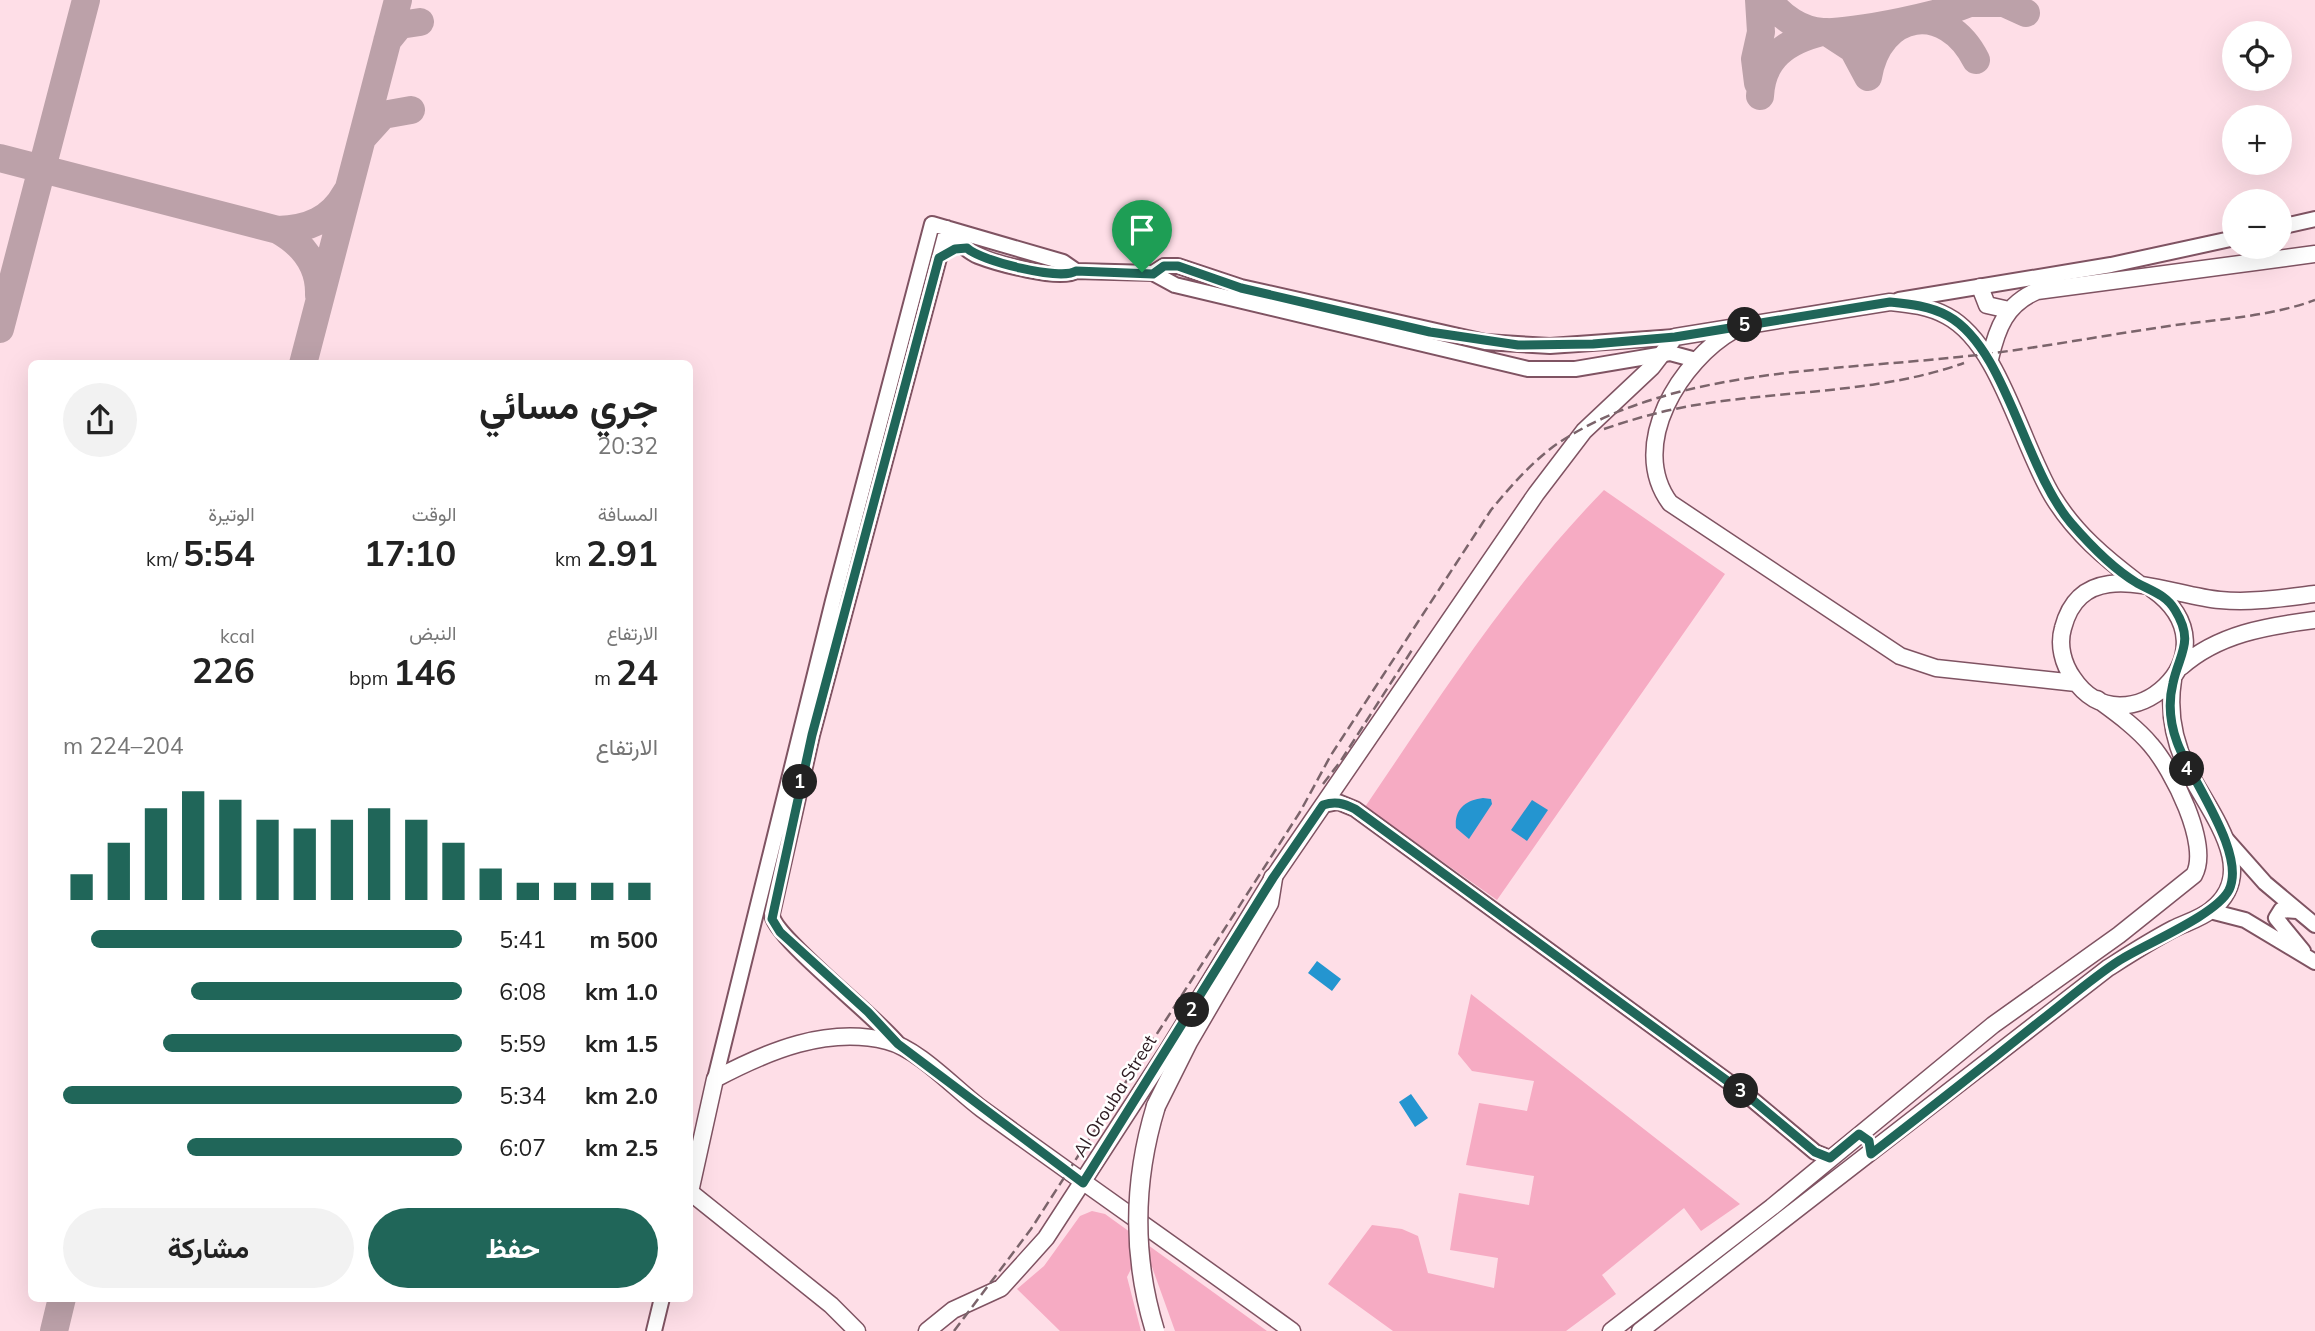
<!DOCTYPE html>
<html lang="ar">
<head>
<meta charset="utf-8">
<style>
  body { margin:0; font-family:Mulish,Vazirmatn,sans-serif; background:#f2f2f2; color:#222; direction:rtl; height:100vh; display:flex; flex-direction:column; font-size:26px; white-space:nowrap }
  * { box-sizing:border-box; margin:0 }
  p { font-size:23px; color:#767676 }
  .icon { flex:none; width:38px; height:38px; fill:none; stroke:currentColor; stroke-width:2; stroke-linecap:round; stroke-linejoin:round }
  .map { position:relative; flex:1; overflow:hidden; direction:ltr }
  .sheet { position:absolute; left:28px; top:360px; width:665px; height:942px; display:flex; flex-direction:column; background:#fff; border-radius:10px; box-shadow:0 7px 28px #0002; direction:rtl }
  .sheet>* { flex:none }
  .buttons { position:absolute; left:2222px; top:21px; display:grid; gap:14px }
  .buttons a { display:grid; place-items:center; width:70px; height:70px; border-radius:50%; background:#fff; box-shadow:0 7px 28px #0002; font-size:35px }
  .pin { position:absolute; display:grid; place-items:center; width:60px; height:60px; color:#fff; margin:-72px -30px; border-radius:50% 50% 50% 0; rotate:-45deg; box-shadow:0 0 7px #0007 }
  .pin .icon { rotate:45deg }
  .km { position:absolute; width:35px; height:35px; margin:-18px; border-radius:50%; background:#222; color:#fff; font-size:19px; line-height:35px; text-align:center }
  .round { display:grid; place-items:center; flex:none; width:74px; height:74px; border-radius:37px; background:#f2f2f2 }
  .summary { display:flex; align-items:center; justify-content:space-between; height:119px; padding:0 35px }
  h1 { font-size:38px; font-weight:700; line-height:52px }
  .metrics { display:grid; grid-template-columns:repeat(3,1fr); gap:10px; height:119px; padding:7px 35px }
  .metrics div { display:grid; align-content:center }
  .metrics b { font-size:35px; font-weight:700 }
  .metrics small { font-size:19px; font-weight:400 }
  .metrics p { font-size:19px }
  .chart { height:196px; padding:14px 35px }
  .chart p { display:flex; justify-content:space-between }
  .chart svg { width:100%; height:126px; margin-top:7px; stroke:#206659; stroke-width:6 }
  .cta { display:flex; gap:14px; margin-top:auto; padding:14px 35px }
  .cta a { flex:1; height:80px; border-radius:42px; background:#206659; color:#fff; font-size:28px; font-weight:700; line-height:80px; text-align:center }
  .cta a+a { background:#f2f2f2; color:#222 }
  ul { padding:0 35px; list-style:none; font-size:23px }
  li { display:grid; grid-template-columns:112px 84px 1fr; align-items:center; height:52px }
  li i { height:18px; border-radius:9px; background:#206659 }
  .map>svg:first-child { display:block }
  .green { fill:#f6abc3 }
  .water { fill:#2495d0 }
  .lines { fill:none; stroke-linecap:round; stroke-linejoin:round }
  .taxiway { stroke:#bca1a9; stroke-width:28 }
  .tertiary-casing { stroke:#7f5362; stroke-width:18 }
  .secondary-casing { stroke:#7f5362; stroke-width:19 }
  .primary-casing { stroke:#7f5362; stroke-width:21 }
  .tertiary { stroke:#fff; stroke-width:14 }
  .secondary { stroke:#fff; stroke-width:16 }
  .primary { stroke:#fff; stroke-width:18 }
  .rail { stroke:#7b646b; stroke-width:2.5; stroke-dasharray:10 5; stroke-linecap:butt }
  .primary-bridge-casing { stroke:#7f5362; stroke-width:21; stroke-linecap:butt }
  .primary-bridge { stroke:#fff; stroke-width:18 }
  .route-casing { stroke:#fff; stroke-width:14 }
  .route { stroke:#206659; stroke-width:9 }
  .labels { text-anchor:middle; stroke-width:5; stroke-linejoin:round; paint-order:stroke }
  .street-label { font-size:18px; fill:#2d1b21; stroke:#fff }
</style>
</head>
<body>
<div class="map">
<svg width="2315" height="1331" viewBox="0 0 2315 1331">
  <rect width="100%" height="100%" fill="#fedee7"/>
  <path class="green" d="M1604 490 1725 574 1497 900 1365 807C1439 698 1511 585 1604 490Z
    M1471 994 1740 1204 1701 1231 1684 1208 1602 1275 1616 1294 1566 1331H1393L1328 1284 1372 1225 1402 1229 1418 1236 1428 1273 1494 1288 1498 1258 1450 1250 1459 1193 1529 1205 1534 1176 1466 1165 1479 1103 1527 1111 1534 1081 1472 1071 1458 1054Z
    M1092 1211 1105 1214 1267 1331H1175L1152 1267 1134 1263 1127 1277 1141 1331H1060L1017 1289 1044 1266 1080 1216Z"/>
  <path class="water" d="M1483 798 1491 799 1492 804 1469 839 1456 828C1454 809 1466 800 1483 798Z
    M1532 800 1548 810 1527 841 1511 830Z
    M1317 961 1341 979 1332 991 1308 973Z
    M1411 1094 1428 1118 1415 1127 1399 1102Z"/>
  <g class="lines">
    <path class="taxiway" d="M1769 0C1781 17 1801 31 1823 32 1848 34 1955 13 1975 0
      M1970 3H2004L2026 13
      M1827 32 1853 49 1868 77C1879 10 1946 0 1976 60
      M387 41 400 25 420 22
      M1758 83 1755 59 1761 32 1759 0
      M1760 96C1762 58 1786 41 1822 32
      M364 136 383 115 411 110
      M0 158 278 230C308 229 331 220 346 193
      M278 230C303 244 320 265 319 295
      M0 329 86 0
      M303 364 398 0
      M54 1331 62 1298"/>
    <g class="tertiary-casing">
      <path id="tertiary" d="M2280 227 2315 219
        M945 236C959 239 965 251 978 256 996 263 1060 281 1076 271L1153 273 1175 285 1528 369H1575L1670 353 1696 360
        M1153 273 1164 266H1178L1241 287 1485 342 1550 346 1675 337
        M1899 300 2111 265 2235 238
        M1323 805 1338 802 1355 809 1748 1096 1815 1152 1830 1158
        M2226 839 2265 883 2315 925
        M2210 911 2245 920 2315 962
        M2297 911 2281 910 2276 918 2303 951
        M898 1044C878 1018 772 936 772 914L812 735 947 228
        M715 1079 833 601 932 224 1063 262 1076 271
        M654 1331 662 1298"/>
    </g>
    <g class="secondary-casing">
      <path id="secondary" d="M1980 287 1987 305 2009 310
        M1734 330C1681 360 1627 445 1670 503L1900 656 1936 668 2076 683
        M1990 359C1997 328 2006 304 2037 291L2315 254
        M2152 589C2242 652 2124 755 2073 678 2063 664 2058 645 2063 628 2083 551 2168 596 2220 600 2252 603 2283 598 2315 594
        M2181 667C2218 634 2267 626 2315 620
        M857 1331 831 1305 690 1192 715 1079C768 1051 827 1026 887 1041 919 1049 955 1089 982 1109 1085 1184 1189 1256 1292 1331
        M927 1331 953 1310 1001 1288 1046 1238 1168 1050 1273 878 1536 494 1584 431 1652 367 1675 337 1890 302C1910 304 1929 306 1947 316 2000 344 2021 445 2053 497 2075 533 2105 558 2138 583
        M1611 1331 1772 1207 1993 1025 2119 935 2194 875C2211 845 2172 769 2151 745 2136 727 2116 713 2097 699
        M1640 1331 2108 968C2130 954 2150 941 2173 929 2185 923 2200 919 2211 910 2262 871 2207 810 2187 768 2173 739 2168 711 2173 680"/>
    </g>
    <g class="primary-casing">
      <path id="primary" d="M1156 1106 1188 1042 1269 903 1273 878"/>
    </g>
    <use href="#tertiary" class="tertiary"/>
    <use href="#secondary" class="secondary"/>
    <use href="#primary" class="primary"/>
    <path class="rail" d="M1604 429C1636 418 1669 409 1702 404 1790 390 1879 393 1964 363
      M1323 784 1340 762 1412 650
      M954 1331 1031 1229 1300 812 1331 755 1491 510C1510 487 1530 464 1554 446 1665 369 1829 371 1959 357 2029 350 2099 336 2169 326 2217 319 2269 317 2315 300"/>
    <g class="primary-bridge-casing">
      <path id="primary-bridge" d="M1155 1331C1132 1256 1133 1181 1156 1106"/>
    </g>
    <use href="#primary-bridge" class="primary-bridge"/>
  </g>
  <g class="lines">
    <g class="route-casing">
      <path id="route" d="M967 248C980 261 1061 281 1076 271L1153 274 1164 266H1178L1241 288 1430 332 1518 345 1593 344 1675 337 1890 302C1910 304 1930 306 1948 316 2006 348 2024 468 2071 523 2090 545 2112 568 2137 583 2152 591 2166 595 2175 610 2195 642 2179 654 2173 683 2168 703 2170 723 2177 742 2190 779 2247 853 2229 890 2216 915 2147 943 2120 960 2092 978 2066 1001 2040 1021 1984 1066 1928 1110 1871 1154L1869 1141 1859 1134 1830 1158 1815 1152 1748 1096 1355 809C1343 803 1335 801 1323 805L1273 878 1083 1183 898 1044 868 1012 780 932 772 919 812 735 939 258 955 249Z"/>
    </g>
    <use href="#route" class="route"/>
  </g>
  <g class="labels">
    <g class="street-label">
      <text transform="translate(1115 1096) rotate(-58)" y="6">Al Orouba Street</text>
    </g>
  </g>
</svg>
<div class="buttons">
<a><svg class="icon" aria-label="locate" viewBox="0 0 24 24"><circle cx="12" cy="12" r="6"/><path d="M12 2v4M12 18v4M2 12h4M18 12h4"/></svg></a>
<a>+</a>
<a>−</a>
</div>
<div class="pin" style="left:1142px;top:272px;background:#1e9e55"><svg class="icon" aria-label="arrive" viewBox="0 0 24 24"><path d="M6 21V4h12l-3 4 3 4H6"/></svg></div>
<b class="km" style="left:800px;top:782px">1</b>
<b class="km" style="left:1192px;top:1010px">2</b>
<b class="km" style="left:1741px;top:1091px">3</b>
<b class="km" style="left:2187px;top:769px">4</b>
<b class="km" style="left:1745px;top:325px">5</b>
<section class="sheet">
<div class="summary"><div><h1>جري مسائي</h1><p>20:32</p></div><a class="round"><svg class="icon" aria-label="share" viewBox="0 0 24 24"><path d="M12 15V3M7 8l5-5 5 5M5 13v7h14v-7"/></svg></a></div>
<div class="metrics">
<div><p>المسافة</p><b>2.91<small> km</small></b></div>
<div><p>الوقت</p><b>17:10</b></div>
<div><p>الوتيرة</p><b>5:54<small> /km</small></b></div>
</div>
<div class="metrics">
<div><p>الارتفاع</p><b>24<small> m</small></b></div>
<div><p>النبض</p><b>146<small> bpm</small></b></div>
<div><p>kcal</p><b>226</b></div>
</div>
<div class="chart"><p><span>الارتفاع</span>204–224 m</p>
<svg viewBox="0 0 160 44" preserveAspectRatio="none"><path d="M5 44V35M15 44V24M25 44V12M35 44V6M45 44V9M55 44V16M65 44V19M75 44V16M85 44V12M95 44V16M105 44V24M115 44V33M125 44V38M135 44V38M145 44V38M155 44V38"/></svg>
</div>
<ul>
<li><b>500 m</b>5:41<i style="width:93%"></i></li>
<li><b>1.0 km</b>6:08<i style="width:68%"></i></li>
<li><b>1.5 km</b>5:59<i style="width:75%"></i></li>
<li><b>2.0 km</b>5:34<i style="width:100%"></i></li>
<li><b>2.5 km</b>6:07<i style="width:69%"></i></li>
</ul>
<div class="cta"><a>حفظ</a><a>مشاركة</a></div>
</section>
</div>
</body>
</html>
